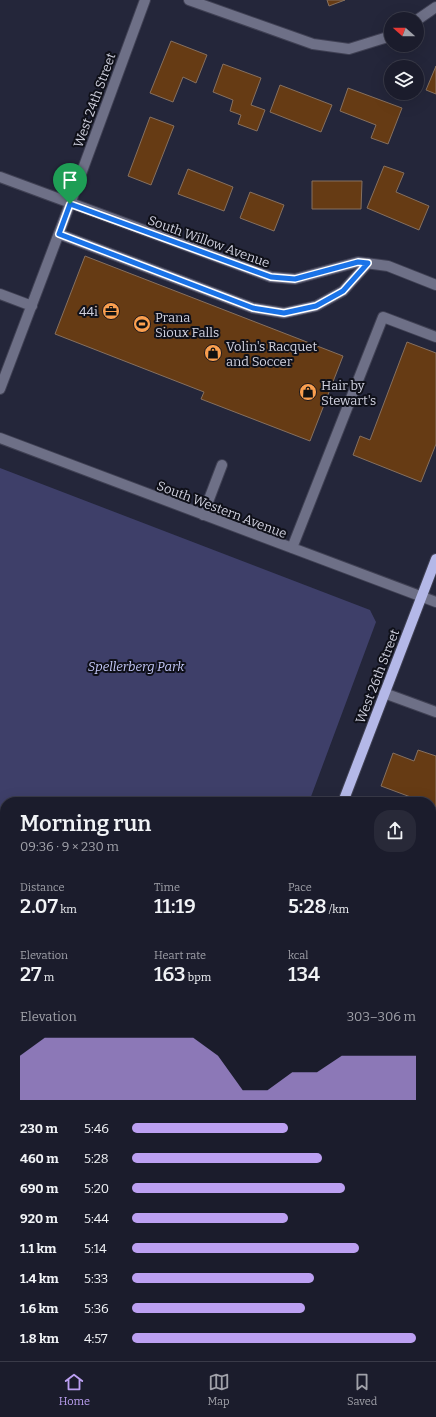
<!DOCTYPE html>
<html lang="en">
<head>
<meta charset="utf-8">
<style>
  body { margin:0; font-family:Bitter,serif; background:#282938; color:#f1f3f6; height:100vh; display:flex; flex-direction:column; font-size:15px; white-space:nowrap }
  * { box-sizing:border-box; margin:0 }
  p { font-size:13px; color:#a0a1a9 }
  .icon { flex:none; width:22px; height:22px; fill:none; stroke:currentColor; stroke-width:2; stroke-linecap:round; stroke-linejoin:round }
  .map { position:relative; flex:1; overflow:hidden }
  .drawer { position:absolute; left:0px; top:797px; width:436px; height:564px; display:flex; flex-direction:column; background:#1b1c2c; border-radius:16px 16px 0 0; box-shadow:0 4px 16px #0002,0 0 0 1px #393a48 }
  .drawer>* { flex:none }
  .needle { width:26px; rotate:291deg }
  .controls { position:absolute; left:384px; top:12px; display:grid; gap:8px }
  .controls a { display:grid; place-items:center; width:40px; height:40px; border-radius:50%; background:#1b1c2c; box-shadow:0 4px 16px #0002,0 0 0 1px #393a48; font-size:20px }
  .pin { position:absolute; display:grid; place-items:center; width:34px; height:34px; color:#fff; margin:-41px -17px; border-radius:50% 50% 50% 0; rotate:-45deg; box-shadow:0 0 4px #0007 }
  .pin .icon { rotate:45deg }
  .round { display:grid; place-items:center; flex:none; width:42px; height:42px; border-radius:16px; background:#282938 }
  .headline { display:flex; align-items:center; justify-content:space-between; height:68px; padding:0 20px }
  h1 { font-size:22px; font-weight:600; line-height:30px }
  .metrics { display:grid; grid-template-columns:repeat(3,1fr); gap:6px; height:68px; padding:4px 20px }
  .metrics div { display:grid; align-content:center }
  .metrics b { font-size:20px; font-weight:600 }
  .metrics small { font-size:11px; font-weight:400 }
  .metrics p { font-size:11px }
  .chart { height:112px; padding:8px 20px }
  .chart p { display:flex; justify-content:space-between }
  .chart svg { width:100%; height:72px; margin-top:4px; fill:#bca0f2; opacity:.7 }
  ul { padding:0 20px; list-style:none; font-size:13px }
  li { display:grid; grid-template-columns:64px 48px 1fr; align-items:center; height:30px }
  li i { height:10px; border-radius:5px; background:#bca0f2 }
  .tabs { display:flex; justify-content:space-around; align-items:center; height:56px; border-top:1px solid #393a48; background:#1b1c2c; font-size:11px; color:#a0a1a9 }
  .tabs a { display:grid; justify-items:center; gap:2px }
  .tabs .selected { color:#bca0f2 }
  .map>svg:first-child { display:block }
  .green { fill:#3e3f69 }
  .building { fill:#663b14; stroke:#86705f }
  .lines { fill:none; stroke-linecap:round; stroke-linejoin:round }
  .minor-casing { stroke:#404154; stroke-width:12 }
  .major-casing { stroke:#404154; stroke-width:12 }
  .minor { stroke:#6e7087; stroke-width:10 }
  .major { stroke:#b4b8e8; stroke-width:10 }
  .route-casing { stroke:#fff; stroke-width:8 }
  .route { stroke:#1a73e8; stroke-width:5 }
  .labels { text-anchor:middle; stroke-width:4; stroke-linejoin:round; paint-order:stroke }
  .street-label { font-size:13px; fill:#d0d1df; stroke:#0f1019 }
  .poi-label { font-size:13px; fill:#d0d1df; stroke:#0f1019; text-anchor:start }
  .park-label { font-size:13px; font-style:italic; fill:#c4c8f8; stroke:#0f1019 }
</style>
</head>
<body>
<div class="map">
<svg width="436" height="1361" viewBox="0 0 436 1361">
  <rect width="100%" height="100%" fill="#24263a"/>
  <path class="green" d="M0 468 370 610 376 622 309 802H5V1080L0 1079Z"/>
  <path class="building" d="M327 0H345L329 6Z
    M171 41 207 55 196 83 183 77 173 102 150 93Z
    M223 64 261 78 251 105 265 110 257 131 238 124 241 115 230 111 233 100 213 92Z
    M436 66V94L426 90Z
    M280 85 332 105 321 132 270 112Z
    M348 88 402 108 388 144 371 138 376 125 340 111Z
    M150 117 174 126 151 185 128 176Z
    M384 166 404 173 396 192 429 206 419 230 367 208Z
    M188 169 233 187 224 211 178 194Z
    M312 181H362L361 209H312Z
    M250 192 284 205 274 231 240 218Z
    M85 256 343 356 310 441 201 399 204 392 55 334Z
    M407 342 436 353V444L421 482 353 455 360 436 370 440Z
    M418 750 436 756V807L431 805V802H424L381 786 393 753 414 761Z
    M436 935V957L431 955V948Z
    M431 1029 436 1031V1062L431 1060Z
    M431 1168 436 1170V1203L431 1201Z
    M431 1275 435 1277 432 1285 436 1287V1315L431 1313Z"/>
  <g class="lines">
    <g class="minor-casing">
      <path id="minor" d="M189 0 313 44 349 49 391 36
        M417 20 436 7
        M0 177 271 277 295 279 358 262 388 266 436 285
        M59 234 253 308 284 313 316 306 343 291 368 263
        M0 294 32 306
        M0 389 70 204 145 0
        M0 438 436 602
        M203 515 222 465
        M292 548 383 317 436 337
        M384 693 436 712
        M431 863 436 865
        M431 1113 436 1115
        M0 1129 5 1130
        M0 1257 5 1259
        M0 1327 5 1329
        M75 1356 88 1361
        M323 1356 324 1361
        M393 1356 407 1361
        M17 1361 19 1356
        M216 1361 218 1356"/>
    </g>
    <g class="major-casing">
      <path id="major" d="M343 802 436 559
        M132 1361 134 1356"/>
    </g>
    <use href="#minor" class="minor"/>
    <use href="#major" class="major"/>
  </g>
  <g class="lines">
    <g class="route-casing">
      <path id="route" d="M70 204 271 277 295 279 358 262 368 263 343 291 316 306 284 313 253 308 59 234Z"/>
    </g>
    <use href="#route" class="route"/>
  </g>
  <defs>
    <g id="office-disc" transform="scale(0.9)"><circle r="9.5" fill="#fa9f4f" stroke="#0f1019"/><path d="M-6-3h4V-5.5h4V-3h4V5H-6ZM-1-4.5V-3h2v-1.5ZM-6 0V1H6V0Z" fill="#111"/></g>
    <g id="stadium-disc" transform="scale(0.9)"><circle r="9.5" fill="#fa9f4f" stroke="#0f1019"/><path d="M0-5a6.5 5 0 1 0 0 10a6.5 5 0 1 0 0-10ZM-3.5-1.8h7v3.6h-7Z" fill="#111"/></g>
    <g id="shop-disc" transform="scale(0.9)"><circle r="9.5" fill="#fa9f4f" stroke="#0f1019"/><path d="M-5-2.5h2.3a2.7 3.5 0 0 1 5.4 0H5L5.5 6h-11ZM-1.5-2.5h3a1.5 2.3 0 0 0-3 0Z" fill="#111"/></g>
  </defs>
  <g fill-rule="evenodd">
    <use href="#office-disc" x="111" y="311"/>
    <use href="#stadium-disc" x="142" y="324"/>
    <use href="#shop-disc" x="213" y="353"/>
    <use href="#shop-disc" x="308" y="392"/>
  </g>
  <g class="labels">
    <g class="street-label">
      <text transform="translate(94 100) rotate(-70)" y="5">West 24th Street</text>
      <text transform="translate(209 241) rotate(20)" y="5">South Willow Avenue</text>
      <text transform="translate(222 509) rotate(21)" y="5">South Western Avenue</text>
      <text transform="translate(377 676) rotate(-69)" y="5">West 26th Street</text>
    </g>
    <g class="poi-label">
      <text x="98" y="316" text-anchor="end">44i</text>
      <text x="155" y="322">Prana<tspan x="155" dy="15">Sioux Falls</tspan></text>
      <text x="226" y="351">Volin's Racquet<tspan x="226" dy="15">and Soccer</tspan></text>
      <text x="321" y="390">Hair by<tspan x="321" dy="15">Stewart's</tspan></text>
    </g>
    <g class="park-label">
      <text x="136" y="671">Spellerberg Park</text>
    </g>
  </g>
</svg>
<div class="controls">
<a><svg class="needle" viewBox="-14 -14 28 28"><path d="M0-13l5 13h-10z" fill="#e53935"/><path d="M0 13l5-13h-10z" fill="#a0a1a9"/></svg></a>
<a><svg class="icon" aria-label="layers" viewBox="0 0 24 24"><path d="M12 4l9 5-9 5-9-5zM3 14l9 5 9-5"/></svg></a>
</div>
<div class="pin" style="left:70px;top:204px;background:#1e9e55"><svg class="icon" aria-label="arrive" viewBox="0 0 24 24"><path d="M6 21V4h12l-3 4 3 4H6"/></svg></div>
<section class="drawer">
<div class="headline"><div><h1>Morning run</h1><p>09:36 · 9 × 230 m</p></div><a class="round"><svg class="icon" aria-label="share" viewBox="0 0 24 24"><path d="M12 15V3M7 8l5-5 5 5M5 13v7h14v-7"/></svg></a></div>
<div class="metrics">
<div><p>Distance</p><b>2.07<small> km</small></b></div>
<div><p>Time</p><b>11:19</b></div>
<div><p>Pace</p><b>5:28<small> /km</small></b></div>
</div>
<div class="metrics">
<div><p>Elevation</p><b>27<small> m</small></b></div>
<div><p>Heart rate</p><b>163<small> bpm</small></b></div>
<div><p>kcal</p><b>134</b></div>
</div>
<div class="chart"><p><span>Elevation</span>303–306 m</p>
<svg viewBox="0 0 160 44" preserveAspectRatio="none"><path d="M0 44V17L10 6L20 6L30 6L40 6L50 6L60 6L70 6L80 17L90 38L100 38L110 27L120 27L130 17L140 17L150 17L160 17V44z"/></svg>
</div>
<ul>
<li><b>230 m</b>5:46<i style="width:55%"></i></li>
<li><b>460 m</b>5:28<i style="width:67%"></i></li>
<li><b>690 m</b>5:20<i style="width:75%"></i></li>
<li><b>920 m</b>5:44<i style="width:55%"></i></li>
<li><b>1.1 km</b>5:14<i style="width:80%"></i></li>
<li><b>1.4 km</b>5:33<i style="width:64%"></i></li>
<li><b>1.6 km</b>5:36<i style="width:61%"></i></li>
<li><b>1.8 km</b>4:57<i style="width:100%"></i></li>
</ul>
</section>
</div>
<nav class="tabs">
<a class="selected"><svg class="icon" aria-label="home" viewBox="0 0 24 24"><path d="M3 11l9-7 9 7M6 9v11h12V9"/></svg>Home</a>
<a><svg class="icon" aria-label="map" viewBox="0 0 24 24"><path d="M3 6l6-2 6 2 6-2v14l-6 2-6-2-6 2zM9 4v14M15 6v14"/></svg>Map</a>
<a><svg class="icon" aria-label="saved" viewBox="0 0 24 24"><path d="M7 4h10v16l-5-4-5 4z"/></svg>Saved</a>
</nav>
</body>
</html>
